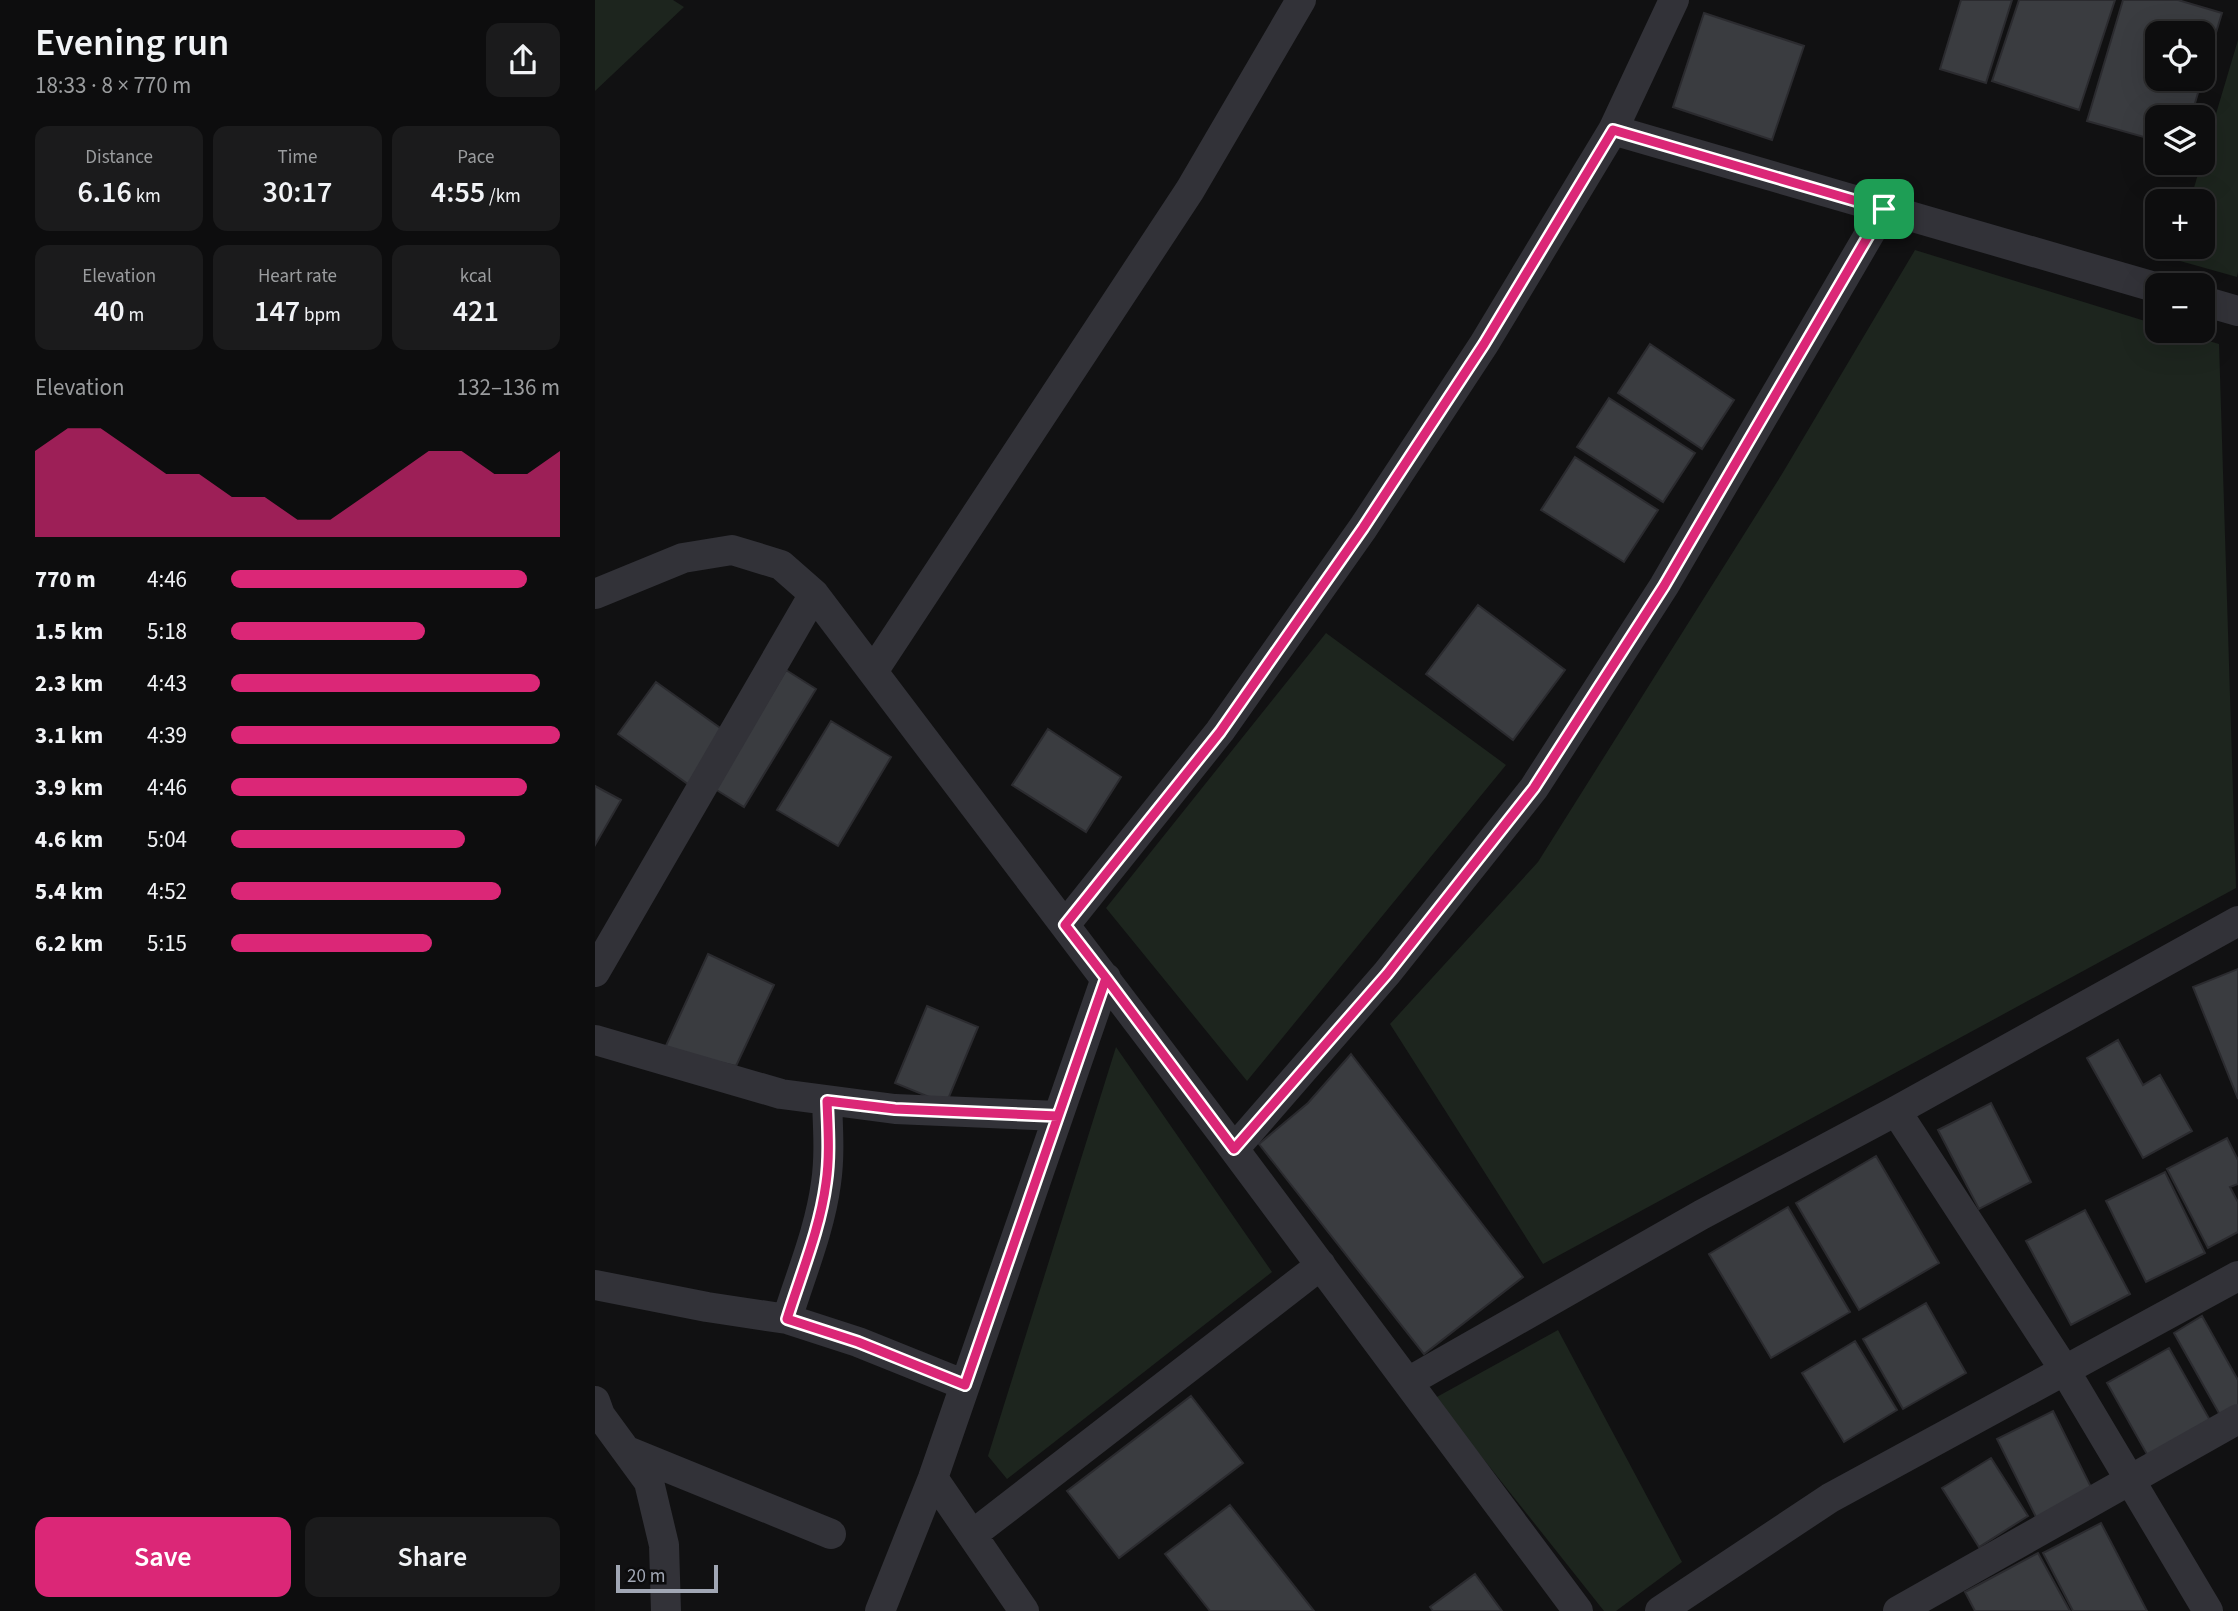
<!DOCTYPE html>
<html lang="en">
<head>
<meta charset="utf-8">
<style>
  body { margin:0; font-family:"Source Sans 3",sans-serif; background:#1b1b1c; color:#f1f3f6; height:100vh; display:flex; flex-direction:column; font-size:26px; white-space:nowrap }
  * { box-sizing:border-box; margin:0 }
  p { font-size:23px; color:#9a9c9e }
  .icon { flex:none; width:38px; height:38px; fill:none; stroke:currentColor; stroke-width:2; stroke-linecap:round; stroke-linejoin:round }
  .map { position:relative; flex:1; overflow:hidden }
  .drawer { display:flex; flex-direction:column; background:#0d0d0e; width:595px }
  .drawer>* { flex:none }
  .fabs { position:absolute; left:1550px; top:21px; display:grid; gap:14px }
  .fabs a { display:grid; place-items:center; width:70px; height:70px; border-radius:14px; background:#0d0d0e; box-shadow:0 7px 28px #0002,0 0 0 2px #2d2d2e; font-size:35px }
  .scale { position:absolute; left:21px; bottom:18px; width:102px; box-sizing:border-box; padding-left:7px; border:4px solid #a1a7b4; border-top:0; font-size:19px; line-height:24px; white-space:nowrap; color:#a1a7b4; -webkit-text-stroke:5px #0c0c0d; paint-order:stroke }
  .pin { position:absolute; display:grid; place-items:center; width:60px; height:60px; color:#fff; margin:-30px; border-radius:14px; box-shadow:0 4px 10px #0006 }
  .round { display:grid; place-items:center; flex:none; width:74px; height:74px; border-radius:14px; background:#1b1b1c }
  .overview { display:flex; align-items:center; justify-content:space-between; height:119px; padding:0 35px }
  h1 { font-size:38px; font-weight:600; line-height:52px }
  .figures { display:grid; grid-template-columns:repeat(3,1fr); gap:10px; height:119px; padding:7px 35px }
  .figures div { display:grid; align-content:center; border-radius:14px; background:#1b1b1c; text-align:center }
  .figures b { font-size:30px; font-weight:600 }
  .figures small { font-size:19px; font-weight:400 }
  .figures p { font-size:19px }
  .chart { height:196px; padding:14px 35px }
  .chart p { display:flex; justify-content:space-between }
  .chart svg { width:100%; height:126px; margin-top:7px; fill:#db2777; opacity:.7 }
  .button { display:flex; gap:14px; margin-top:auto; padding:14px 35px }
  .button a { flex:1; height:80px; border-radius:14px; background:#db2777; color:#fff; font-size:28px; font-weight:600; line-height:80px; text-align:center }
  .button a+a { background:#1b1b1c; color:#f1f3f6 }
  ul { padding:0 35px; list-style:none; font-size:23px }
  li { display:grid; grid-template-columns:112px 84px 1fr; align-items:center; height:52px }
  li i { height:18px; border-radius:9px; background:#db2777 }
  main { display:flex; flex:1; min-height:0 }
  .map>svg:first-child { display:block }
  .green { fill:#1d251e }
  .building { fill:#3a3c40; stroke:#2b2b2f; stroke-width:2 }
  .lines { fill:none; stroke-linecap:round; stroke-linejoin:round }
  .street { stroke:#323238; stroke-width:30 }
  .route-casing { stroke:#fff; stroke-width:14 }
  .route { stroke:#db2777; stroke-width:9 }
</style>
</head>
<body>
<main>
<section class="drawer">
<div class="overview"><div><h1>Evening run</h1><p>18:33 · 8 × 770 m</p></div><a class="round"><svg class="icon" aria-label="share" viewBox="0 0 24 24"><path d="M12 15V3M7 8l5-5 5 5M5 13v7h14v-7"/></svg></a></div>
<div class="figures">
<div><p>Distance</p><b>6.16<small> km</small></b></div>
<div><p>Time</p><b>30:17</b></div>
<div><p>Pace</p><b>4:55<small> /km</small></b></div>
</div>
<div class="figures">
<div><p>Elevation</p><b>40<small> m</small></b></div>
<div><p>Heart rate</p><b>147<small> bpm</small></b></div>
<div><p>kcal</p><b>421</b></div>
</div>
<div class="chart"><p><span>Elevation</span>132–136 m</p>
<svg viewBox="0 0 160 44" preserveAspectRatio="none"><path d="M0 44V14L10 6L20 6L30 14L40 22L50 22L60 30L70 30L80 38L90 38L100 30L110 22L120 14L130 14L140 22L150 22L160 14V44z"/></svg>
</div>
<ul>
<li><b>770 m</b>4:46<i style="width:90%"></i></li>
<li><b>1.5 km</b>5:18<i style="width:59%"></i></li>
<li><b>2.3 km</b>4:43<i style="width:94%"></i></li>
<li><b>3.1 km</b>4:39<i style="width:100%"></i></li>
<li><b>3.9 km</b>4:46<i style="width:90%"></i></li>
<li><b>4.6 km</b>5:04<i style="width:71%"></i></li>
<li><b>5.4 km</b>4:52<i style="width:82%"></i></li>
<li><b>6.2 km</b>5:15<i style="width:61%"></i></li>
</ul>
<div class="button"><a>Save</a><a>Share</a></div>
</section>
<div class="map">
<svg width="1643" height="1611" viewBox="0 0 1643 1611">
  <rect width="100%" height="100%" fill="#111112"/>
  <path class="green" d="M0 0H78L89 7 0 91Z
    M1643 40V272L1642 277 1578 259 1582 247H1608V201H1595Z
    M1320 250 1563 325V331H1580L1624 344 1641 888 948 1264 795 1024 943 862 1187 474Z
    M731 633 911 765 652 1081 511 908Z
    M521 1047 677 1272 412 1479 393 1456Z
    M963 1330 1087 1562 1021 1611H1009L840 1398Z"/>
  <path class="building" d="M1366 0H1417L1391 83 1345 69Z
    M1424 0H1520L1484 110 1397 81Z
    M1528 0H1583L1627 13 1608 75V33H1563V79H1607L1596 117H1563V141L1492 121Z
    M1109 13 1209 46 1177 140 1078 107Z
    M1055 344 1139 400 1107 449 1023 393Z
    M1014 398 1100 453 1068 502 982 447Z
    M980 457 1063 510 1029 562 946 510Z
    M883 605 970 670 918 740 831 674Z
    M191 670 221 689 149 807 120 789Z
    M61 682 135 735 97 787 23 734Z
    M236 721 296 757 243 846 182 810Z
    M453 729 526 777 491 832 417 785Z
    M0 786 26 800 0 845Z
    M113 954 179 985 141 1066 69 1050Z
    M1643 969V1099L1598 987Z
    M332 1006 383 1027 351 1104 300 1083Z
    M1523 1040 1548 1085 1565 1075 1597 1131 1548 1158 1492 1058Z
    M756 1054 928 1277 829 1354 664 1144 713 1103Z
    M1396 1103 1436 1182 1384 1209 1343 1130Z
    M1632 1138 1643 1160V1184L1635 1187 1643 1202V1232L1613 1248 1572 1169Z
    M1281 1156 1344 1263 1264 1310 1201 1203Z
    M1570 1172 1610 1253 1551 1282 1511 1201Z
    M1193 1207 1255 1312 1176 1358 1114 1254Z
    M1490 1210 1535 1294 1476 1325 1431 1241Z
    M1331 1303 1371 1373 1308 1409 1268 1339Z
    M1607 1316 1643 1380V1406L1625 1415 1579 1333Z
    M1260 1341 1302 1410 1249 1442 1207 1373Z
    M1574 1348 1616 1422 1553 1456 1512 1383Z
    M596 1396 648 1463 524 1558 472 1491Z
    M1458 1411 1499 1493 1443 1521 1402 1439Z
    M1396 1458 1433 1516 1384 1547 1347 1488Z
    M635 1505 719 1611H615L570 1554Z
    M1506 1523 1552 1611H1478L1448 1553Z
    M1443 1553 1475 1611H1380L1370 1592Z
    M880 1574 907 1611H838L835 1607Z"/>
  <g class="lines">
    <path class="street" d="M1018 130 1563 288
      M1608 301 1643 311
      M0 594 88 558 137 550 186 565 219 594 627 1133 983 1611
      M279 670 595 190 706 0
      M470 925 625 731 768 528 889 344 1018 130 1079 0
      M0 972 219 594
      M0 1040 186 1094 300 1109 463 1116
      M1301 1111 1469 1369 1613 1611
      M639 1149 792 973 939 788 1069 586 1289 209
      M0 1285 112 1307 192 1319 263 1342 370 1385
      M192 1319C206 1274 225 1229 231 1183 235 1156 233 1128 232 1101
      M813 1382 1106 1215 1301 1111 1643 921
      M0 1401 5 1415 54 1482 69 1545 71 1611
      M32 1451 236 1534
      M338 1478 429 1611
      M377 1535 726 1265
      M285 1611 338 1478 511 978
      M1065 1611 1235 1498 1643 1276
      M1303 1611 1643 1419"/>
  </g>
  <g class="lines">
    <g class="route-casing">
      <path id="route" d="M1289 209 1018 130 889 344 768 528 625 732 470 925 511 978 463 1116 300 1109 232 1101C233 1128 235 1156 231 1183 225 1229 206 1274 192 1319L263 1342 370 1385C417 1249 464 1114 511 978L639 1149 792 974 939 788 1069 586 1289 209"/>
    </g>
    <use href="#route" class="route"/>
  </g>
</svg>
<div class="fabs">
<a><svg class="icon" aria-label="locate" viewBox="0 0 24 24"><circle cx="12" cy="12" r="6"/><path d="M12 2v4M12 18v4M2 12h4M18 12h4"/></svg></a>
<a><svg class="icon" aria-label="layers" viewBox="0 0 24 24"><path d="M12 4l9 5-9 5-9-5zM3 14l9 5 9-5"/></svg></a>
<a>+</a>
<a>−</a>
</div>
<div class="scale">20 m</div>
<div class="pin" style="left:1289px;top:209px;background:#1e9e55"><svg class="icon" aria-label="arrive" viewBox="0 0 24 24"><path d="M6 21V4h12l-3 4 3 4H6"/></svg></div>
</div>
</main>
</body>
</html>
